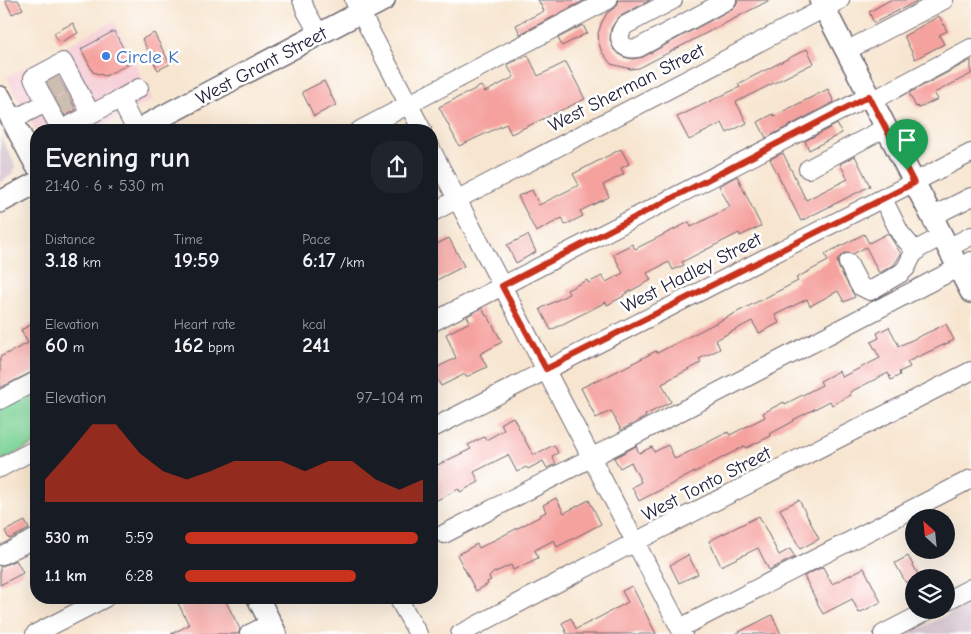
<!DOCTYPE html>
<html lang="en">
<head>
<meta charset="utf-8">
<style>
  body { margin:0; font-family:"Comic Neue",sans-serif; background:#20242c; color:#f1f3f6; height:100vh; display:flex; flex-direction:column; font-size:19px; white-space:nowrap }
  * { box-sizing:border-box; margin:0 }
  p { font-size:16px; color:#9ea1a6 }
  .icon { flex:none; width:28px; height:28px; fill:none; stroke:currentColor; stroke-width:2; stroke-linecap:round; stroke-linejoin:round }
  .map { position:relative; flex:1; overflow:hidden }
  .sheet { position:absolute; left:30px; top:124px; width:408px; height:480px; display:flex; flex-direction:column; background:#171b24; border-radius:20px; box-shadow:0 5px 20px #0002 }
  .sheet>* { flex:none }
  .needle { width:32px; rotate:333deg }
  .fabs { position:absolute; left:905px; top:509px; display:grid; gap:10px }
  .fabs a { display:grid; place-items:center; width:50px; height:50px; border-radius:50%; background:#171b24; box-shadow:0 5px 20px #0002; font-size:25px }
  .pin { position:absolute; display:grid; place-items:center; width:42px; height:42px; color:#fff; margin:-51px -21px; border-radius:50% 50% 50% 0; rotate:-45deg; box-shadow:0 0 5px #0007 }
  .pin .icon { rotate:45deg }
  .round { display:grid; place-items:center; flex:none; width:52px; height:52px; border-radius:20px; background:#20242c }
  .summary { display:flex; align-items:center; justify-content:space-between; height:85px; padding:0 15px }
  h1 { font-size:28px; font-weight:700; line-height:38px }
  .figures { display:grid; grid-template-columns:repeat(3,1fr); gap:8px; height:85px; padding:5px 15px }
  .figures div { display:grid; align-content:center }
  .figures b { font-size:21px; font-weight:700 }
  .figures small { font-size:14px; font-weight:400 }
  .figures p { font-size:14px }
  .chart { height:140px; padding:10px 15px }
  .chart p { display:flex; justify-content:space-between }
  .chart svg { width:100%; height:90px; margin-top:5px; fill:#c8321e; opacity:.7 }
  ul { padding:0 15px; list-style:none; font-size:16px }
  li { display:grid; grid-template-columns:80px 60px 1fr; align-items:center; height:38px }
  li i { height:12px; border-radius:6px; background:#c8321e }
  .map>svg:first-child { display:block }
  .built { fill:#f6cfd7 }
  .industrial { fill:#d1bdc9 }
  .green { fill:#7fd599; stroke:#507c6a }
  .building { fill:#f5a29f }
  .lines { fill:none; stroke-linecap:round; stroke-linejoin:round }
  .minor-tunnel { stroke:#ccbeb1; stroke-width:18; stroke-dasharray:18 9; stroke-linecap:butt }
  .minor-casing { stroke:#6d666f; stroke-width:20 }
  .major-casing { stroke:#6d666f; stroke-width:24 }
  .minor { stroke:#fff; stroke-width:18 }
  .major { stroke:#fff; stroke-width:21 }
  .route-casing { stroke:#fff; stroke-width:10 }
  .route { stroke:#c8321e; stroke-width:6 }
  .shop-dot { fill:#3f7fe0; stroke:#fff; stroke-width:2 }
  .labels { text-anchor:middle; stroke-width:5; stroke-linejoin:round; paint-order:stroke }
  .shop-label { font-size:19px; fill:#366cbe; stroke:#fff; text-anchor:start }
  .street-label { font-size:19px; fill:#22223b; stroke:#fff }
</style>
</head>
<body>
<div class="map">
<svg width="971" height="634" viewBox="0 0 971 634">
  <rect width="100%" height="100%" fill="#fff"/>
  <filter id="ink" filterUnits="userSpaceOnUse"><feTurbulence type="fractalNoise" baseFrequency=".02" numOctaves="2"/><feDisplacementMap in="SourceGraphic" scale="10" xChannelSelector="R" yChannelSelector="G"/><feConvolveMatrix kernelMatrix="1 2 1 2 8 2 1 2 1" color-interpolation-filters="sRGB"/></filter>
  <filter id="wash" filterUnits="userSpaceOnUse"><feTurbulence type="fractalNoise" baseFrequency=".0096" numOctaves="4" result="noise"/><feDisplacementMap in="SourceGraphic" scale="20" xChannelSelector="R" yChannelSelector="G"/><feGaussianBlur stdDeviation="1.12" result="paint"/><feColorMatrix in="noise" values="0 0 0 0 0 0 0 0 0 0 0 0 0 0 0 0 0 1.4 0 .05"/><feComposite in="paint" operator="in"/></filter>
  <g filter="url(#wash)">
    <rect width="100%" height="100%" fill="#f7e5cf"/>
    <path class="built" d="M114 21 153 100 95 130H36V132L7 77Z"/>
    <path class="industrial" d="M0 136 14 162 15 168 13 174 0 183Z
      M971 603V634H909Z"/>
    <path class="green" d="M36 386V443L0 461V405Z"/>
    <g id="blocks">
      <path class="building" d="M5 0H18L23 9 12 14Z
        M538 0H585L520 34 516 25 544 11Z
        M619 0H650L619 17 611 28 610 40 614 50 623 57 633 59 643 57 732 9 736 5 738 0H770L639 68 631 69 611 64 602 52 599 44 598 33 602 22 607 13 617 6Z
        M890 0H919L874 23 869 12Z
        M939 16 947 31 939 35 944 44 915 59 904 36Z
        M73 23 78 33 59 43 54 33Z
        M583 25 587 33 562 46 558 38Z
        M114 31 131 63 105 76 93 72 81 49Z
        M154 33 170 64 158 70 142 39Z
        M807 49 814 63 736 102 747 123 727 133 722 123 689 140 677 117 740 87 738 84Z
        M528 55 538 76 566 62 585 99 511 134 506 124 459 146 439 107 481 86 485 92 514 77 507 65Z
        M971 60V74L934 93 938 99 919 108 917 106 916 107 909 93Z
        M58 77 76 110 65 116 47 82Z
        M324 81 336 105 314 116 302 92Z
        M828 89 834 102 766 138 758 122 773 114 774 116Z
        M837 124 842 133 809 150 805 141Z
        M621 149 629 164 621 168 624 174 603 185 609 197 580 211 583 216 565 225 562 218 536 232 518 196 532 190 539 205 579 185 573 174Z
        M783 153 806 200 848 179 840 164 855 156 870 186 801 221 770 159Z
        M737 176 761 226 740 236 739 233 682 262 684 265 673 270 669 262 647 273 651 280 623 295 624 296 607 305 606 302 551 330 540 309 569 294 567 290 587 280 588 283 602 276 606 282 623 273 613 254 632 244 635 249 689 222 691 227 730 207 719 186Z
        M888 233 901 254 894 265 879 273 866 247 853 254 844 253 839 258 837 262 839 268 855 297 844 302 838 291 810 306 807 299 775 315 779 323 759 333 752 321 716 340 720 349 699 359 701 363 668 380V381L662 384 671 402 645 415 646 417 621 430 611 411 596 418 581 388 599 379 600 380 656 351 657 353 798 281 796 278 828 261 825 254 864 234 869 243Z
        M528 235 536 252 516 263 507 245Z
        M449 238 464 266 431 283V247Z
        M482 308 486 316H488L502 342 480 354 487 367 466 377 465 374 441 386 432 370 456 358 446 334 470 322 467 316Z
        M36 322V370L0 388V357L28 343 21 330Z
        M946 324 954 340 907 362 910 367 899 372 900 375 891 380 888 373 850 392 851 395 832 405 830 401 793 420 794 421 770 434 771 436 746 448 745 446 639 501 632 487 641 482 631 462 620 468 614 458 636 446 639 453 652 447 654 452 668 445 675 459 728 432 730 435 765 417 763 413 784 402 785 404 822 385 820 381 839 371 842 377 880 358 871 342 879 338 877 333 889 327 899 346Z
        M513 417 533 455 554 445 558 453 552 456 556 464 547 468 543 461 528 469 526 467 517 472 508 455 474 472 479 482 460 492 459 489 435 501 431 494V468L471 449 468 445 484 437 486 440 504 430 501 423Z
        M556 498 564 513 589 500 601 524 557 547 554 540 535 550 538 558 513 570 511 565 493 573 489 577 491 580 487 582 488 584 476 591 457 555 477 544 479 548 541 516 540 515 546 512 543 505Z
        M799 500 819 539 800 549 780 509Z
        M759 516 779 555 790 549 795 557 769 570 758 548 721 566 709 541Z
        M25 521 29 529 9 539 5 531Z
        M688 555 698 574 679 583 670 565Z
        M908 556 919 576 914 578V579L906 583 895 563Z
        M16 560 23 573 0 585V567Z
        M823 567 832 584 864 568 881 602 859 613 852 599 823 614 804 576Z
        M632 586 656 634H567L562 623 571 618 576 629 600 617 628 602 622 591Z
        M184 598H224L240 629 238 634H171L189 625 177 601Z
        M772 615 781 634H735Z"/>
    </g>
  </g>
  <g filter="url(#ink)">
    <use href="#blocks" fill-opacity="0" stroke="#6d666f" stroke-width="1"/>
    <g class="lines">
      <path class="minor-tunnel" d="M50 90 62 84
        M58 107 71 101"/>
      <g class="minor-casing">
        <path id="minor" d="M302 0 306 11 319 34
          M354 0 422 130
          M673 0 624 26C615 39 622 51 638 48L727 0
          M846 51 944 0
          M120 99 139 88
          M872 101 971 48
          M46 103 33 78 63 62 91 114
          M12 120 46 103 61 130
          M61 130 120 99 136 130
          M360 130 608 0
          M431 149 683 634
          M808 169 885 128
          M883 199 900 233 916 252
          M431 213 840 0
          M931 217 971 197
          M948 248 971 236
          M848 263 860 286 870 291 901 273 906 268 913 254 918 249 942 236
          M431 323 869 96
          M0 400 36 381
          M431 429 971 153
          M0 468 36 449
          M444 534 971 261
          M0 556 36 538
          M398 598 418 634
          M946 601 971 588
          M680 628 971 479
          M35 634 105 598
          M249 634 271 623
          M460 634 635 542 971 371
          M883 634 929 610"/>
      </g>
      <g class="major-casing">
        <path id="major" d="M820 0 971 292
          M0 97 36 165
          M137 130 384 0
          M0 202 36 183
          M258 598 276 634"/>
      </g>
      <use href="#minor" class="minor"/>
      <use href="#major" class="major"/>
    </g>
  </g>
  <g class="lines" filter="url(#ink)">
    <g class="route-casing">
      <path id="route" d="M869 96 914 183 546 369 502 286Z"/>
    </g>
    <use href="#route" class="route"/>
  </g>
  <circle class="shop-dot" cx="106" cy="56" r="5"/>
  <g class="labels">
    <g class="shop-label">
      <text x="116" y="63">Circle K</text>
    </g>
    <g class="street-label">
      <text transform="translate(261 65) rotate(-28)" y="7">West Grant Street</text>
      <text transform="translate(626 87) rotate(-27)" y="7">West Sherman Street</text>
      <text transform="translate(691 272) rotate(-27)" y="7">West Hadley Street</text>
      <text transform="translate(706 483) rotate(-27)" y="7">West Tonto Street</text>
    </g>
  </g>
</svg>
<div class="fabs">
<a><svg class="needle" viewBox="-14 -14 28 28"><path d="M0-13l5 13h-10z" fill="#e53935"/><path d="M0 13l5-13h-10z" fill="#9ea1a6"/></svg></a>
<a><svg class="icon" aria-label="layers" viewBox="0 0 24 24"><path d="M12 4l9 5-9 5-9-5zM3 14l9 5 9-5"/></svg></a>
</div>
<div class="pin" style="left:907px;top:170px;background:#1e9e55"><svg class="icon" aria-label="arrive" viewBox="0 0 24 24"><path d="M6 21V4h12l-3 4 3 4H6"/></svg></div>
<section class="sheet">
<div class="summary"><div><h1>Evening run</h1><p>21:40 · 6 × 530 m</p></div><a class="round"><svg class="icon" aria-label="share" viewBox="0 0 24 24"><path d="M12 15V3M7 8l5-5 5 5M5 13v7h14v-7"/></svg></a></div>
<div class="figures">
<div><p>Distance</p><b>3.18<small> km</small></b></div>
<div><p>Time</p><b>19:59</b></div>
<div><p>Pace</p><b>6:17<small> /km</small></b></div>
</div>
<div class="figures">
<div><p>Elevation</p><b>60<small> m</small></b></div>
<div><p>Heart rate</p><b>162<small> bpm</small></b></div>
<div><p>kcal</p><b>241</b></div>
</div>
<div class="chart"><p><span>Elevation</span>97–104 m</p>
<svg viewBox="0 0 160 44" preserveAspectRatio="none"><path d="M0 44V33L10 20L20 6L30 6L40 20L50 29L60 33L70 29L80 24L90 24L100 24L110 29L120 24L130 24L140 33L150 38L160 33V44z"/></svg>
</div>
<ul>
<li><b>530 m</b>5:59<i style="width:98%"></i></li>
<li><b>1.1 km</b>6:28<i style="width:72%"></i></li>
</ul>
</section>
</div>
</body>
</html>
